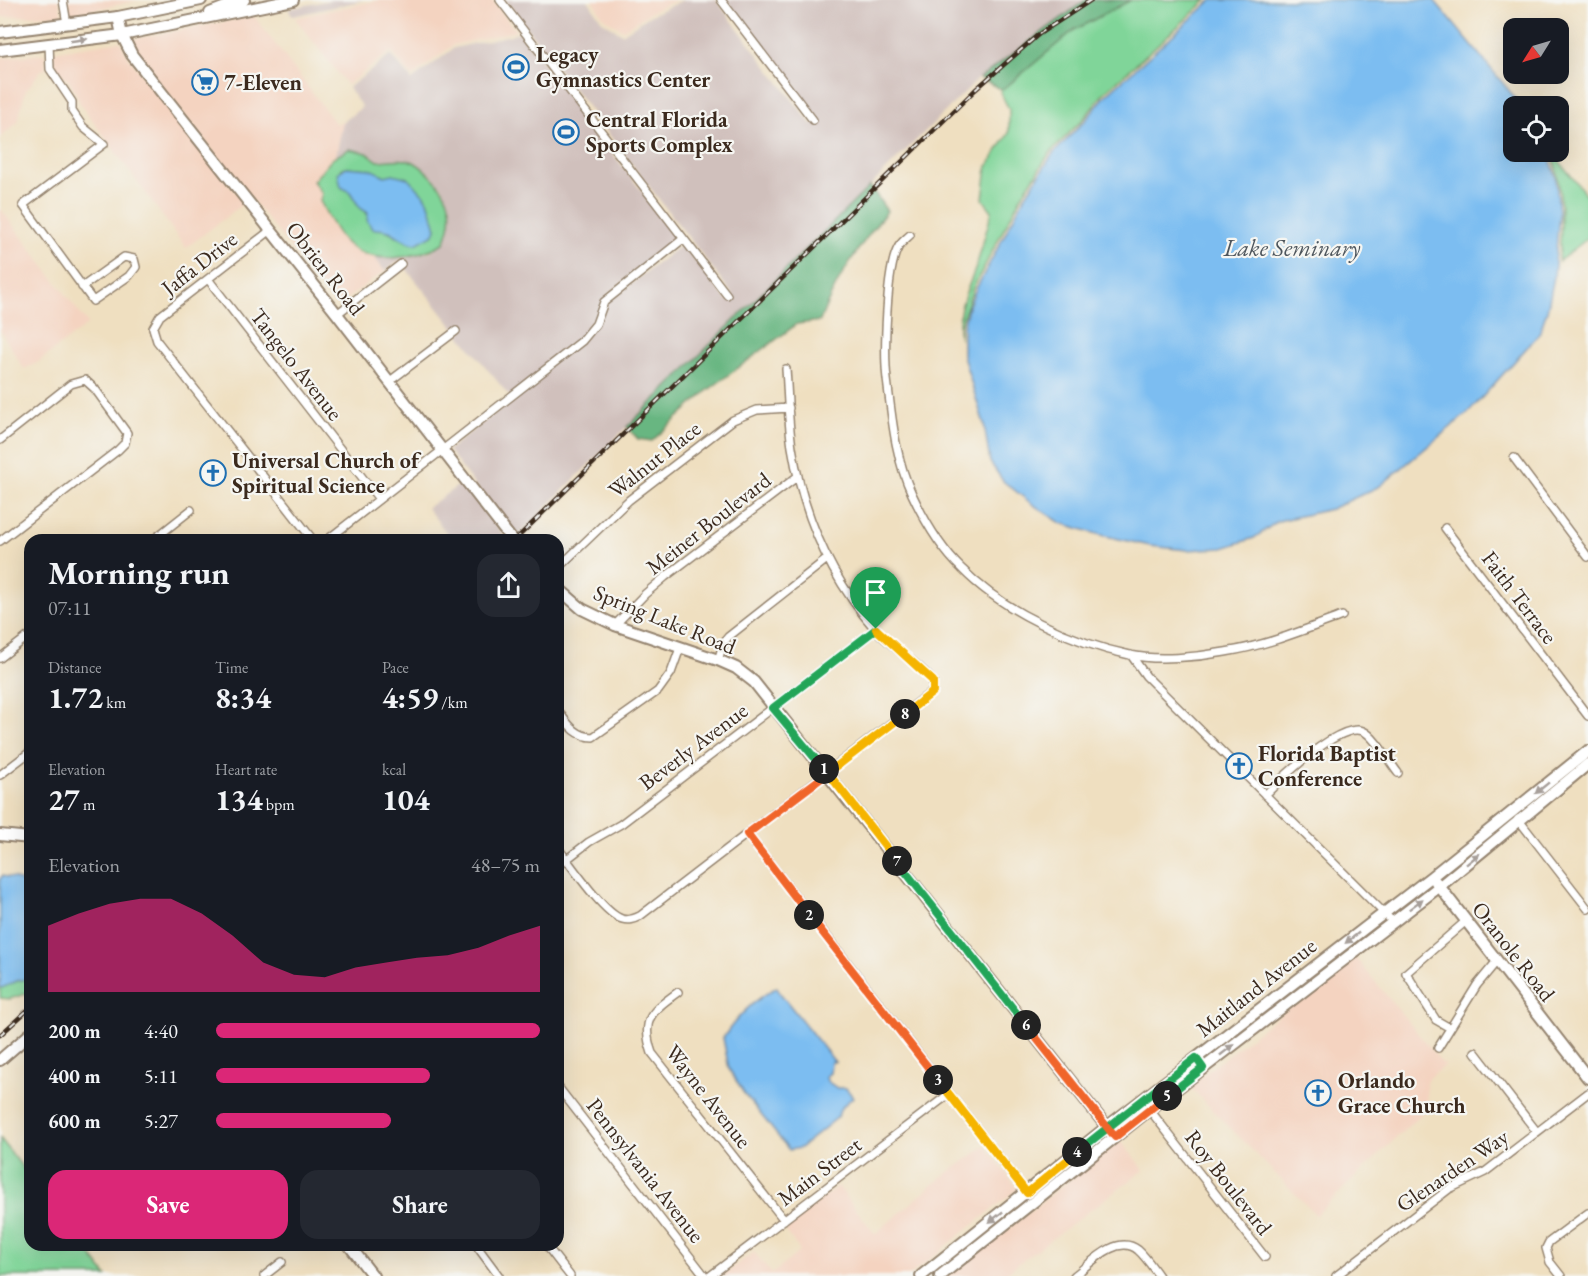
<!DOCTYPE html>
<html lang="en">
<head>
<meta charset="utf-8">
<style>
  body { margin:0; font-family:"EB Garamond",serif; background:#242831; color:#f1f3f6; height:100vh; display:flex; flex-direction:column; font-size:22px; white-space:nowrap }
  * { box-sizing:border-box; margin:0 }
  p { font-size:20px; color:#9ea1a6 }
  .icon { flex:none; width:33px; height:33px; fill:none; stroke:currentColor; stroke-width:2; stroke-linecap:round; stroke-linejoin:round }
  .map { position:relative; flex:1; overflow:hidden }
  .drawer { position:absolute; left:24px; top:534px; width:540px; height:717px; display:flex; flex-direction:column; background:#171b24; border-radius:18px; box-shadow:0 6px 24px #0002 }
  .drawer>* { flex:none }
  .needle { width:39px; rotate:233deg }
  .controls { position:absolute; left:1503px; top:18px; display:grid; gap:12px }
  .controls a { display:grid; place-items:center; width:66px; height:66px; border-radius:12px; background:#171b24; box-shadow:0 6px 24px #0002; font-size:30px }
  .pin { position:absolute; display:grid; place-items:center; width:51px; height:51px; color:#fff; margin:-62px -26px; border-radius:50% 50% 50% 0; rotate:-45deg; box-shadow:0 0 6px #0007 }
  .pin .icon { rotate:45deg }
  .km { position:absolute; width:30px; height:30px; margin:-15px; border-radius:50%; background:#222; color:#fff; font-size:16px; line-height:30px; text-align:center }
  .round { display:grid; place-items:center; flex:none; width:63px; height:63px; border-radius:18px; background:#242831 }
  .headline { display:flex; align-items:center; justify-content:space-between; height:102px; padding:0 24px }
  h1 { font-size:33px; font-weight:700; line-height:45px }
  .figures { display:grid; grid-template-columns:repeat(3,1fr); gap:9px; height:102px; padding:6px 24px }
  .figures div { display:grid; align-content:center }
  .figures b { font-size:30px; font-weight:700 }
  .figures small { font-size:16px; font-weight:400 }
  .figures p { font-size:16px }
  .chart { height:168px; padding:12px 24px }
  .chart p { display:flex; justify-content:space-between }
  .chart svg { width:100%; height:108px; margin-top:6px; fill:#db2777; opacity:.7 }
  .cta { display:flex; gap:12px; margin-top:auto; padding:12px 24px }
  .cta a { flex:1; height:69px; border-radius:18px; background:#db2777; color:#fff; font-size:24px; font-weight:700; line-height:69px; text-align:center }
  .cta a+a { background:#242831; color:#f1f3f6 }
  ul { padding:0 24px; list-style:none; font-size:20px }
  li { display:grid; grid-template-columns:96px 72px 1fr; align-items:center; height:45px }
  li i { height:15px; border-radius:8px; background:#db2777 }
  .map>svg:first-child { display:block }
  .built { fill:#f4d3c0 }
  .industrial { fill:#d0c0bc }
  .green { fill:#80d599; stroke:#5e805c; stroke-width:1.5; fill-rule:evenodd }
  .forest { fill:#68b681; stroke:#527050; stroke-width:1.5 }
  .water { fill:#7bbdf1; stroke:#5b7488; stroke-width:1.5 }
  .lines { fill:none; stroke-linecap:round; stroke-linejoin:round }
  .street-casing { stroke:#95846f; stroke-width:10 }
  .secondary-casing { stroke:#95846f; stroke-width:14 }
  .primary-casing { stroke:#95846f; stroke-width:14 }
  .street { stroke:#fff; stroke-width:7 }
  .secondary { stroke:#fff; stroke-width:10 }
  .primary { stroke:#fff; stroke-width:10 }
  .rail-casing { stroke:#3b2a1e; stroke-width:4.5 }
  .rail { stroke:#f6f6f2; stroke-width:2; stroke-dasharray:7; stroke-linecap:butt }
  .oneway { fill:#a79f9a }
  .split-1-casing { stroke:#fff; stroke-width:12 }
  .split-2-casing { stroke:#fff; stroke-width:12 }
  .split-3-casing { stroke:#fff; stroke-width:12 }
  .split-4-casing { stroke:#fff; stroke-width:12 }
  .split-5-casing { stroke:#fff; stroke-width:12 }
  .split-6-casing { stroke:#fff; stroke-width:12 }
  .split-7-casing { stroke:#fff; stroke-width:12 }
  .split-8-casing { stroke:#fff; stroke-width:12 }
  .split-9-casing { stroke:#fff; stroke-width:12 }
  .split-1 { stroke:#22a559; stroke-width:8 }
  .split-2 { stroke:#f0652b; stroke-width:8 }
  .split-3 { stroke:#f0652b; stroke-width:8 }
  .split-4 { stroke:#f5b400; stroke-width:8 }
  .split-5 { stroke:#22a559; stroke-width:8 }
  .split-6 { stroke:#f0652b; stroke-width:8 }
  .split-7 { stroke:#22a559; stroke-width:8 }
  .split-8 { stroke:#f5b400; stroke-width:8 }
  .split-9 { stroke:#f5b400; stroke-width:8 }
  .labels { text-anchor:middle; stroke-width:4.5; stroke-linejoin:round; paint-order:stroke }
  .poi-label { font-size:22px; font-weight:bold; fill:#3b2a1e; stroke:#f6f6f2; text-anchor:start }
  .street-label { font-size:22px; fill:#3b2a1e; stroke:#f6f6f2 }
  .water-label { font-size:24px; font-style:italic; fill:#4e565d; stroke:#f6f6f2 }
</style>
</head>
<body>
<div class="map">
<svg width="1588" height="1276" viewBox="0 0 1588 1276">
  <rect width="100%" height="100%" fill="#f6f6f2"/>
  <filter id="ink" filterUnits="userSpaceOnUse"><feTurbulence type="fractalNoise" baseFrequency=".0167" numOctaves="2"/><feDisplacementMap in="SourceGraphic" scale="12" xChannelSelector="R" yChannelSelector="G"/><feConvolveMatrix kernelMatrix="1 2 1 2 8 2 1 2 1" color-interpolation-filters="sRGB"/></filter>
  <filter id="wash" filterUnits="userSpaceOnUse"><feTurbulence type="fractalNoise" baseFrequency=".008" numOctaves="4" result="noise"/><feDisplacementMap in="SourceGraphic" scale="24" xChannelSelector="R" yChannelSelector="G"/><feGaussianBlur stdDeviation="1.35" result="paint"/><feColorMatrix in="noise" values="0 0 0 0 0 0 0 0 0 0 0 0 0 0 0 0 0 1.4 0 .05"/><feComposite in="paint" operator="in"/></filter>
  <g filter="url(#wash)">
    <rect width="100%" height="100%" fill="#efdfc0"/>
    <path class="built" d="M0 0H59L62 15 0 17Z
      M67 0H140L70 15Z
      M379 0H492L516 31 453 45 412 77 391 51 347 85 295 18Z
      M592 0H676L649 13 623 30 604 18Z
      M254 16 336 124 343 122 336 156 331 159 313 182 322 193 320 201 343 240 360 254 373 256 385 271 337 306 135 53 128 40Z
      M120 41 129 58 244 203 186 248 81 105 71 84 57 69H54L53 52Z
      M45 54 46 69 41 70 25 92 18 122 0 138V58Z
      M0 208 88 324 37 363 24 369 0 330Z
      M1354 956 1443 1064H1446L1426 1081 1427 1106 1423 1112 1316 1215 1189 1086Z
      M1120 1140 1144 1170 1002 1276H948Z
      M985 1146 1018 1189 909 1276H722L754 1252 772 1274 800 1251 784 1228 838 1186 875 1234 942 1177Z"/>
    <path class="industrial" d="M331 0H364L293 16 288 9Z
      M505 0H588L601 20 622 34 651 15 683 0H716L812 125 818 120 726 0H1086L978 79 515 538 448 450 509 402 511 398 458 333 461 331 457 326 454 328 404 266 406 264 402 259 385 271 373 256 384 257 429 252 444 243 450 205 442 187 428 172 410 160 378 161 367 153 336 156 343 122 362 107 348 88 391 55 412 80 454 48 511 35 519 32 678 238 608 294 612 299 682 244 727 300 733 295Z
      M463 482 507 540H439L447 533 427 508Z"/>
    <path class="green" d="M1131 0H1207L1104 93 1087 115 1049 154 1020 199 974 286 960 326V340C955 308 967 293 977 264 982 247 987 228 992 211L983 199 987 167 1009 133V109L1000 92 1074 30Z
      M349 149 367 153 378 161C387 161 402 157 411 161 417 163 425 170 430 175 452 196 456 215 444 243 416 259 369 267 344 241 334 231 327 214 320 201L322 193 313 181 332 159ZM346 167 370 169 385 176 434 224 436 229 409 243 383 228 368 216 365 210 360 208 350 192 341 169Z
      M1552 152 1588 197V238L1559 261C1562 221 1563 190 1552 152Z
      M30 978V991L28 993 10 999 0 998V987L17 981Z
      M0 1138 30 1177V1245H83L107 1276H0Z"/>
    <path class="forest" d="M1086 0H1131L1074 30 1002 90 980 78Z
      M870 186 887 211C859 247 836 278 820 321L797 324 707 391 652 441 638 439 627 427Z"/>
    <path class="water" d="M1212 0H1434L1522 106H1514V152H1548L1556 177 1559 214 1554 277 1547 311 1539 334 1470 411 1380 486 1331 509 1278 521 1254 538 1223 548 1187 550 1150 546 1097 534 1061 523 1032 504 1003 481 990 462 984 424 963 356V327L968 307 977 287 1023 200 1052 155 1089 116 1106 95Z
      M346 167 370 169 385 176 393 174 408 178 423 194 430 206 436 229 434 234 416 244C395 240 397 228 372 229L367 220 368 213 360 208 350 192 341 187 338 173Z
      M2 876 14 878 30 886V978L17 981 2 988 0 987V879Z
      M777 987 780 993 835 1062H831L830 1073 826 1076 827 1081 837 1088H846L853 1097 840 1109 838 1117 800 1148 789 1150 743 1092 729 1069 723 1038C737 1016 754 1000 777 987Z"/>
  </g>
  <g filter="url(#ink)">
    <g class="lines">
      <g class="street-casing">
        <path id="street" d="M63 0 67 24
          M500 0 727 295
          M721 0 813 120
          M49 44 50 69 72 102V111L83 127 104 144 23 205 93 301 129 276 136 267 134 259 124 257 82 287
          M271 230 160 316 153 328 157 341 313 540
          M910 235C906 239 900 243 898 248 886 269 884 354 887 379 892 418 895 458 912 494 924 520 941 549 962 569 1003 611 1073 643 1130 655 1157 661 1198 657 1225 652 1265 646 1304 630 1342 616
          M208 279 379 499
          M337 314 401 264
          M390 381 456 331
          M0 440 71 384 85 380 95 389 127 433 125 443 118 450 0 541
          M1514 458 1588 557
          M1445 528 1588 716
          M153 540 191 510
          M327 540 582 341 596 324 604 302 683 239
          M558 568 629 500 733 420 757 410 789 408
          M615 625 645 594 665 577 798 476
          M1131 655 1146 676 1393 922
          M0 658 30 635
          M718 660 724 642 728 637 827 559
          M558 711C568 724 576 737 593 737L658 691 671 673 680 648
          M0 775 30 752
          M1265 795C1282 778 1339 722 1363 731 1374 735 1390 763 1398 773
          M1518 819 1588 909
          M747 834 1027 1193
          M558 848C571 865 604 914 622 919 629 921 634 919 640 916L933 691V681C917 662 893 648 875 629 830 577 803 514 792 447 788 421 788 395 786 369
          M558 866 589 842 621 824 876 629
          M678 992C652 1011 640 1019 652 1053L784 1220
          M1450 1028 1436 1020 1406 973 1466 921
          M1438 1048 1477 985 1497 961
          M1475 1052 1537 1132
          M558 1087 705 1276
          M1142 1100 1265 1257
          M476 1245 499 1276
          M546 1245 570 1276
          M264 1276 282 1262
          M710 1276 949 1094
          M1074 1276C1090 1264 1117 1233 1138 1250 1146 1257 1153 1268 1159 1276
          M1336 1276 1449 1189 1485 1172 1588 1093
          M1561 1276 1550 1262 1546 1248 1549 1242 1588 1213"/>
      </g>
      <g class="secondary-casing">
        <path id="secondary" d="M118 17 122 35 132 55 337 314 512 540
          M558 588 582 609 615 625 718 660 736 668 754 682 1111 1132
          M0 835 30 838
          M1436 882 1588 1078
          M0 1060 30 1034
          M349 1245 373 1276
          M921 1276 1107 1127 1431 877 1588 751
          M940 1276 1149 1110 1440 886 1588 764"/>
      </g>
      <g class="primary-casing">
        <path id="primary" d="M210 13 244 0
          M0 32 118 17 201 0
          M0 50 122 35 293 0"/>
      </g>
      <use href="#street" class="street"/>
      <use href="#secondary" class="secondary"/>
      <use href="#primary" class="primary"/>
      <g class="rail-casing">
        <path id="rail" d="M515 540 975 90 1039 34 1091 0
          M0 1035 30 1008"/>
      </g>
      <use href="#rail" class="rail"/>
    </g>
    <defs><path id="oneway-solid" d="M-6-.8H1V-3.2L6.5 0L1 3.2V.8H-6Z" transform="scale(1.5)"/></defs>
    <g class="oneway">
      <use href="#oneway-solid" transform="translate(79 40) rotate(-8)"/>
      <use href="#oneway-solid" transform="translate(1542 788) rotate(141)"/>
      <use href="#oneway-solid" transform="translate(1473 859) rotate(-39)"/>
      <use href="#oneway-solid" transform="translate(1416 904) rotate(-37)"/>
      <use href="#oneway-solid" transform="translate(1352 938) rotate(142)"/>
      <use href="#oneway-solid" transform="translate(1227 1050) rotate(-38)"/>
      <use href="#oneway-solid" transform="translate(996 1217) rotate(142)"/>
    </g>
  </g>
  <g class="lines" filter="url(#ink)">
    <g class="split-1-casing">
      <path id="split-1" d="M824 769 773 708 876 629"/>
    </g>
    <g class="split-2-casing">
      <path id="split-2" d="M809 915 747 834 828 773 824 769"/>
    </g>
    <g class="split-3-casing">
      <path id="split-3" d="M809 915 938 1080"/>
    </g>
    <g class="split-4-casing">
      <path id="split-4" d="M938 1080 1027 1193 1077 1152"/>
    </g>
    <g class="split-5-casing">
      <path id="split-5" d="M1077 1152 1196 1058 1203 1068 1167 1096"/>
    </g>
    <g class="split-6-casing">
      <path id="split-6" d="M1026 1025 1115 1137 1167 1096"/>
    </g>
    <g class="split-7-casing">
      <path id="split-7" d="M897 861 1026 1025"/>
    </g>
    <g class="split-8-casing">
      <path id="split-8" d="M897 861 828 773 905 714"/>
    </g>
    <g class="split-9-casing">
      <path id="split-9" d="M876 629 933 681V692L905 714"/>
    </g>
    <use href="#split-1" class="split-1"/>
    <use href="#split-2" class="split-2"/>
    <use href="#split-3" class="split-3"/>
    <use href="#split-4" class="split-4"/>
    <use href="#split-5" class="split-5"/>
    <use href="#split-6" class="split-6"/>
    <use href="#split-7" class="split-7"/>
    <use href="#split-8" class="split-8"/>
    <use href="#split-9" class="split-9"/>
  </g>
  <defs>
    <g id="stadium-ring" transform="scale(1.35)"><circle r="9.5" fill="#f6f6f2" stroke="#1f6fb2" stroke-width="1.5"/><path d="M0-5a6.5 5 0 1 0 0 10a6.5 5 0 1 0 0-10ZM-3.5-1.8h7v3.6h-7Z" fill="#1f6fb2"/></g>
    <g id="supermarket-ring" transform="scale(1.35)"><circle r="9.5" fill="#f6f6f2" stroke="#1f6fb2" stroke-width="1.5"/><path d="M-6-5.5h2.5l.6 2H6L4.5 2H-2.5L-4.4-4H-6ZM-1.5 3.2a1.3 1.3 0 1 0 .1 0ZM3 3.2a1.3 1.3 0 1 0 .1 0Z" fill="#1f6fb2"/></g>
    <g id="church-ring" transform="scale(1.35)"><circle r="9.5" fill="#f6f6f2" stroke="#1f6fb2" stroke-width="1.5"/><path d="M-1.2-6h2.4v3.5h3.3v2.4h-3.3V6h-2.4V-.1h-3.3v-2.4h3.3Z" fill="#1f6fb2"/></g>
  </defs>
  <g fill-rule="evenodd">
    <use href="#stadium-ring" x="516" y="67"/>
    <use href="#supermarket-ring" x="205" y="82"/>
    <use href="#stadium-ring" x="566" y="132"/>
    <use href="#church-ring" x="213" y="473"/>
    <use href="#church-ring" x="1239" y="766"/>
    <use href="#church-ring" x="1318" y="1093"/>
  </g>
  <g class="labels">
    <g class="poi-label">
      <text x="536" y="62">Legacy<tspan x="536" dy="25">Gymnastics Center</tspan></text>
      <text x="224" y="90">7-Eleven</text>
      <text x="586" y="127">Central Florida<tspan x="586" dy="25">Sports Complex</tspan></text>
      <text x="232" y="468">Universal Church of<tspan x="232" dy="25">Spiritual Science</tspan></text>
      <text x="1258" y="761">Florida Baptist<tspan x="1258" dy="25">Conference</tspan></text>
      <text x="1338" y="1088">Orlando<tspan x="1338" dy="25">Grace Church</tspan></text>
    </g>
    <g class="street-label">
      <text transform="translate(199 263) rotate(-38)" y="8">Jaffa Drive</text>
      <text transform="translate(326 268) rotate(52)" y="8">Obrien Road</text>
      <text transform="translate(297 364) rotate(52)" y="8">Tangelo Avenue</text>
      <text transform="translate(654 459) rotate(-38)" y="8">Walnut Place</text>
      <text transform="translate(708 523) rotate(-38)" y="8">Meiner Boulevard</text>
      <text transform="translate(1520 597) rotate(53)" y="8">Faith Terrace</text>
      <text transform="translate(665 619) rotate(22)" y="8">Spring Lake Road</text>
      <text transform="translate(693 746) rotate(-37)" y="8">Beverly Avenue</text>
      <text transform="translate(1514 951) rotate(52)" y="8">Oranole Road</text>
      <text transform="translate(1256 987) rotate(-38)" y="8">Maitland Avenue</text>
      <text transform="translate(709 1096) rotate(52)" y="8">Wayne Avenue</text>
      <text transform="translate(646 1170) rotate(52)" y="8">Pennsylvania Avenue</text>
      <text transform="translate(1452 1170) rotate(-34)" y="8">Glenarden Way</text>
      <text transform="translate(819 1171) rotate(-37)" y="8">Main Street</text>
      <text transform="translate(1229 1182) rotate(52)" y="8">Roy Boulevard</text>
    </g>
    <g class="water-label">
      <text x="1292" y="256">Lake Seminary</text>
    </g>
  </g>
</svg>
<div class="controls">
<a><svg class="needle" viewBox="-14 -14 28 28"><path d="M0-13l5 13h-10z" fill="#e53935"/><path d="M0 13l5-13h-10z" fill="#9ea1a6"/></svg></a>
<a><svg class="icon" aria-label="locate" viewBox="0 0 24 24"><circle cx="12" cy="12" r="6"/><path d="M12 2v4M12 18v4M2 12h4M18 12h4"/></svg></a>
</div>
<div class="pin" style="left:876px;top:629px;background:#1e9e55"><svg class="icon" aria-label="arrive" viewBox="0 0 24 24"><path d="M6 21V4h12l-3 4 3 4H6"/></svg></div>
<b class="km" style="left:824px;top:769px">1</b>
<b class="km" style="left:809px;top:915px">2</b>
<b class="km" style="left:938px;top:1080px">3</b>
<b class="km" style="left:1077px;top:1152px">4</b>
<b class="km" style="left:1167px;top:1096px">5</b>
<b class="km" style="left:1026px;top:1025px">6</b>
<b class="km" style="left:897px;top:861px">7</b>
<b class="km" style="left:905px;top:714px">8</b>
<section class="drawer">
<div class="headline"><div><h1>Morning run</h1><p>07:11</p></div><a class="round"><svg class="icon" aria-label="share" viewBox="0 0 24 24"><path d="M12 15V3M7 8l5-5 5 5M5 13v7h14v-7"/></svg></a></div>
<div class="figures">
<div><p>Distance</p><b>1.72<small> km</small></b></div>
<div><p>Time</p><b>8:34</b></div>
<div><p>Pace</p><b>4:59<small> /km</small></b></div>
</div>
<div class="figures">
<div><p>Elevation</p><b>27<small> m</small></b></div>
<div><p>Heart rate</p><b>134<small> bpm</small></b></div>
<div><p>kcal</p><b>104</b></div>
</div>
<div class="chart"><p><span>Elevation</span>48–75 m</p>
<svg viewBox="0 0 160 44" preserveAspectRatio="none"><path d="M0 44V17L10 12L20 8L30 6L40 6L50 12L60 21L70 32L80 37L90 38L100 34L110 32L120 30L130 29L140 26L150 21L160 17V44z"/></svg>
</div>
<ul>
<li><b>200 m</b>4:40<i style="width:100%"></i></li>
<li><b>400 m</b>5:11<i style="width:66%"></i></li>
<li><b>600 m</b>5:27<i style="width:54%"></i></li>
</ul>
<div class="cta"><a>Save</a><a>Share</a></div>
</section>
</div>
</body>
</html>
